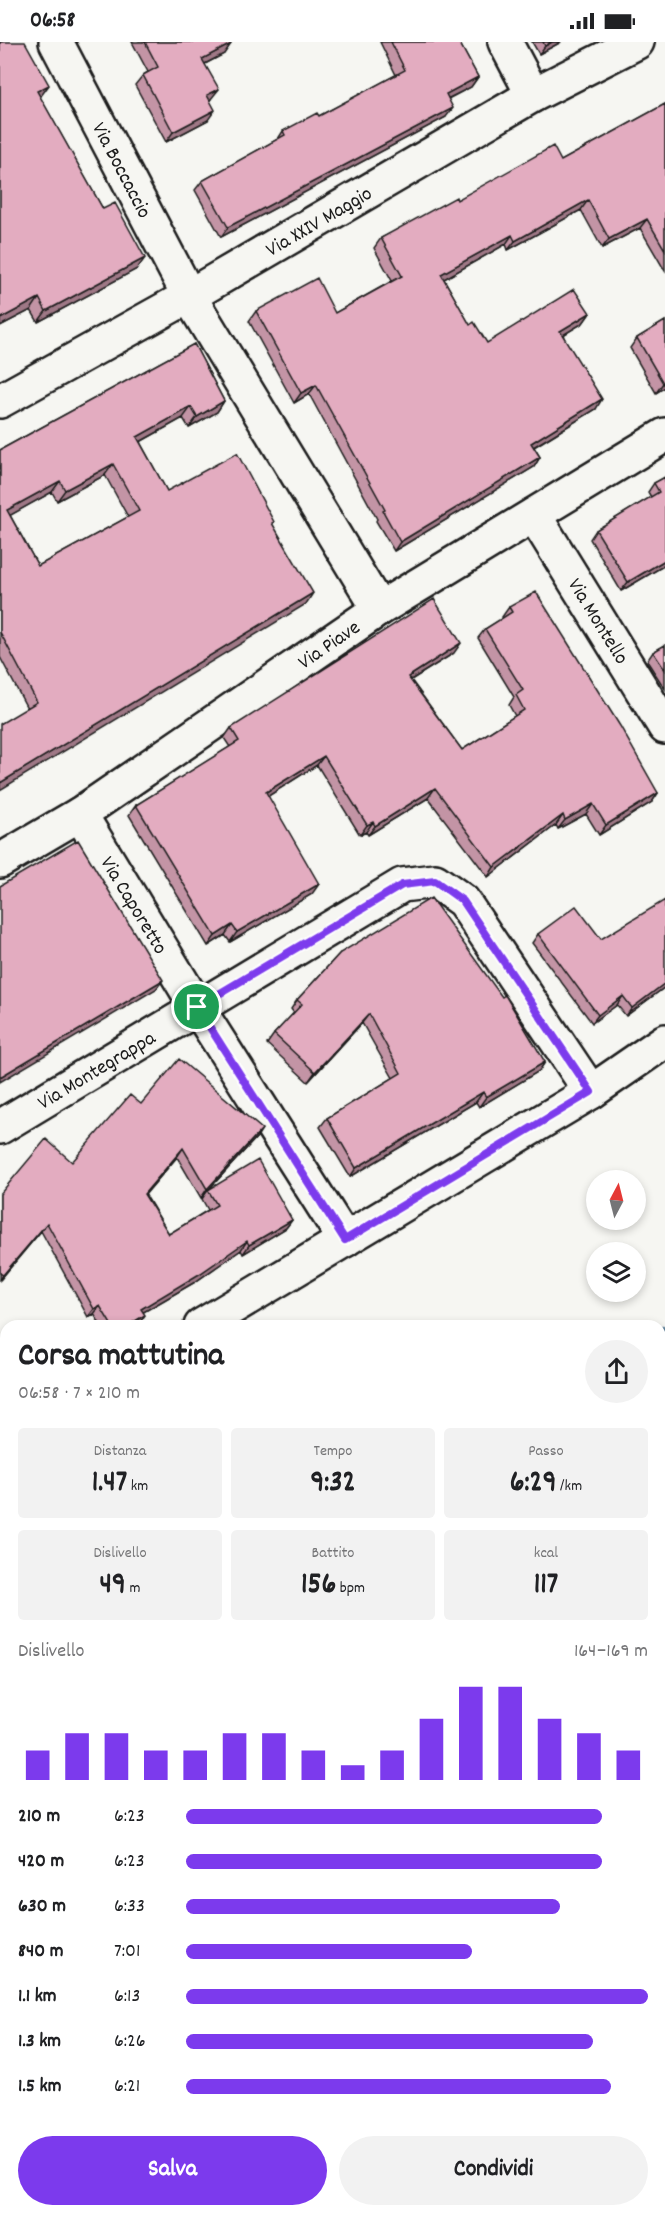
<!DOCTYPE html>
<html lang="it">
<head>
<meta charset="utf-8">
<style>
  body { margin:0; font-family:Dekko,sans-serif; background:#f2f2f2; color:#202124; height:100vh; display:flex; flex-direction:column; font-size:22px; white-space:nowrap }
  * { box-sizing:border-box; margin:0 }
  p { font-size:20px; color:#757577 }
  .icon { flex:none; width:33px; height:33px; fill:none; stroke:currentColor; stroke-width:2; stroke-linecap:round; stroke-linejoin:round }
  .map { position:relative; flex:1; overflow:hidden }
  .side { position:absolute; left:0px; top:1278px; width:666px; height:897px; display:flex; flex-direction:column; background:#fff; border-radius:18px 18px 0 0; box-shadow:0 3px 9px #0003 }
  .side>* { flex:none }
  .needle { width:39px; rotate:7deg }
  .buttons { position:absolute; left:586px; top:1128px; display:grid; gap:12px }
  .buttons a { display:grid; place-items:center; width:60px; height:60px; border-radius:50%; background:#fff; box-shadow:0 3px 9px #0003; font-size:30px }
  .pin { position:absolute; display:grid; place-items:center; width:51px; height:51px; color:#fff; margin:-26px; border:3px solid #fff; border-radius:50%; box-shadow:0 2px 6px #0007 }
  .round { display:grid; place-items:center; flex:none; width:63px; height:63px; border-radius:32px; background:#f2f2f2 }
  .summary { display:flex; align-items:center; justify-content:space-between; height:102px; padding:0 18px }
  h1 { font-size:33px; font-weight:700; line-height:45px }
  .stats { display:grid; grid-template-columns:repeat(3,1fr); gap:9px; height:102px; padding:6px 18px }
  .stats div { display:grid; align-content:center; border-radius:6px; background:#f2f2f2; text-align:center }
  .stats b { font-size:30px; font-weight:700 }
  .stats small { font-size:16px; font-weight:400 }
  .stats p { font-size:16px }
  .chart { height:168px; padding:12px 18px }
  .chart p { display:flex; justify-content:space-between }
  .chart svg { width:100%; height:108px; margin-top:6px; stroke:#7c3aed; stroke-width:6 }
  .action { display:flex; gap:12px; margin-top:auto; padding:12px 18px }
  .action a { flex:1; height:69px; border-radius:36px; background:#7c3aed; color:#fff; font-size:24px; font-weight:700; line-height:69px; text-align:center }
  .action a+a { background:#f2f2f2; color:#202124 }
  ul { padding:0 18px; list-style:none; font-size:20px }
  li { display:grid; grid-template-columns:96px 72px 1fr; align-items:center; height:45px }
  li i { height:15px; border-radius:8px; background:#7c3aed }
  .status { display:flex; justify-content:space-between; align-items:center; height:42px; padding:0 30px; background:#fff; direction:ltr }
  .status svg { height:16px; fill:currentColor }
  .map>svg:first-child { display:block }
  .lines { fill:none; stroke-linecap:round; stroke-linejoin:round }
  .stream { stroke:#66879f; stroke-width:10 }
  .minor-casing { stroke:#1c1c1c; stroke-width:38 }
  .minor { stroke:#f6f6f2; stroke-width:33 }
  .wall { fill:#c394a5; stroke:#1c1c1c; stroke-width:1.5; fill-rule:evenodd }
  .shaded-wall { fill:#9f7886; stroke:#1c1c1c; stroke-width:1.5 }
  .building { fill:#e3acc0; stroke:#1c1c1c; stroke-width:1.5; fill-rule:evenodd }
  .route-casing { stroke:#fff; stroke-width:12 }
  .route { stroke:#7c3aed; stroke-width:8 }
  .labels { text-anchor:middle; stroke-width:5; stroke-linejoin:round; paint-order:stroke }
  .street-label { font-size:21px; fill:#1c1c1c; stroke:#f6f6f2 }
</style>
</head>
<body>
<div class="status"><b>06:58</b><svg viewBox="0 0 49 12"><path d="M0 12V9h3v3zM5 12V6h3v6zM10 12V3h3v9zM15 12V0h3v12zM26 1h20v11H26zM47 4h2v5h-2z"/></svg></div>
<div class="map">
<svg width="665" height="2175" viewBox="0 0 665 2175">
  <rect width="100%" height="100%" fill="#f6f6f2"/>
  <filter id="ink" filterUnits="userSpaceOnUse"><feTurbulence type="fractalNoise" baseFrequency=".0167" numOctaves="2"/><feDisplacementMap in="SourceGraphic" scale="12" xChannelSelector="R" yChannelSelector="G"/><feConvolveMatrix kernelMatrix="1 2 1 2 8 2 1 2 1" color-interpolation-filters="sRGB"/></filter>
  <g filter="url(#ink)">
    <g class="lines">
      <path class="stream" d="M660 1291 665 1288
        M0 1644 6 1640"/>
      <g class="minor-casing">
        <g id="minor">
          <path id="s1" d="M56 0 189 254 379 567"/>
          <path d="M505 0 533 53"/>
          <path id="s2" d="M0 359 189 254 533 53 637 0"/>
          <path id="s3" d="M534 473 665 685"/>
          <path id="s4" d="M80 772 197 965 345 1198"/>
          <path id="s5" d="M0 819 80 772 379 567 665 393"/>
          <path id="s6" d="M0 1085 402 843 435 839 463 859 591 1050"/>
          <path d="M201 1284 591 1050 665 999"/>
          <path d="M0 1405 6 1401"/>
          <path d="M660 1478 665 1475"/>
          <path d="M537 2169 539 2175"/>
          <path d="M188 2175 196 2169"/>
        </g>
      </g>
      <use href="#minor" class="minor"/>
    </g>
    <path class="wall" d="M0 0 41 54 40 55 103 167 137 227 38 280 31 268 0 284Z
      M132 0H230L224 12 205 22 211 57 210 58 208 78 166 100 135 43 143 33 148 30Z
      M380 0H459L478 35 471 45 448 57 446 75 221 195 195 148 202 139 278 97 283 89 319 74 396 33Z
      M532 0H561L539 12Z
      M665 62V229L640 186 602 206 581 168 508 208 506 202 444 237 470 283 487 301 590 271 583 281 563 293 596 367 534 405 540 415 534 425 394 509 376 479 377 477 309 352 294 361 249 279 256 269 335 271 392 239 374 206 381 196 457 158 561 119Z
      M665 279V345L656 351 630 306 637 296Z
      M194 302 224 359 217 370 189 386 183 376 140 400 167 449 272 482 306 562 27 666 0 615V408ZM105 433 128 475 38 524 10 473 52 450 57 459Z
      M665 435V523L621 549 590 497 596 488 651 455 648 450 654 441Z
      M509 565 658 751 652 760 599 793 586 772 558 787 556 783 488 835 428 756 368 793 366 790 360 793 317 723 268 754 312 852 230 900 225 893 208 904 129 773 136 763 230 705 224 696 231 686 454 611 411 638 462 708 515 674 509 663 514 655 478 596 485 587 503 576 502 575Z
      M665 603V647L647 619 653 610Z
      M538 892 601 897 665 945 626 974 617 963 592 981 532 901Z
      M340 911 545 1020 539 1029 479 1065 476 1060 350 1135 320 1085 327 1076 393 1036 362 981 308 1040 267 1002 274 992 294 971 291 967 297 958Z
      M141 1062 257 1095 201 1156 177 1115 145 1152 169 1192 208 1168 202 1157 208 1148 292 1178 286 1186 243 1212 241 1208 195 1240 143 1270 139 1282 135 1284H101L94 1272 88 1275 41 1189 0 1238V1152L72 1120Z
      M447 2169H510L512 2175H449Z
      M579 2169H642L644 2175H581Z"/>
    <path class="shaded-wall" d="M552 0H561L539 12 545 4Z
      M231 2 224 12 195 27 202 17Z
      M478 35 471 45 439 61 446 52Z
      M49 43 41 54 29 61 37 49Z
      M219 47 211 57 200 63 207 53Z
      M453 66 446 75 221 195 228 185Z
      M215 68 208 78 166 100 173 90Z
      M588 158 581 168 508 208 515 199Z
      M647 177 640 186 602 206 609 197Z
      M512 193 506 202 435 242 441 232Z
      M145 216 137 227 38 280 46 269Z
      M39 256 31 268 0 284V277Z
      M590 271 583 281 553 299 560 289Z
      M665 340V345L656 351 663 341Z
      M316 343 309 352 294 361 301 351Z
      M602 357 596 367 525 410 531 401Z
      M224 359 217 370 189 386 197 375Z
      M191 365 183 376 129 406 137 395Z
      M540 415 534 425 394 509 400 500Z
      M113 422 105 433 57 459 65 448Z
      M60 439 52 450 0 479 7 468Z
      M665 518V523L621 549 628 540Z
      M313 551 306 562 0 748V741Z
      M461 601 454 611 401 644 408 635Z
      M324 714 317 723 259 760 266 750Z
      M435 746 428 756 368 793 375 784Z
      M658 751 652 760 599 793 606 783Z
      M593 762 586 772 558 787 565 778Z
      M563 773 556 783 488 835 494 825Z
      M373 780 366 790 360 793 367 783Z
      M319 842 312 852 230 900 237 890Z
      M232 883 225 893 208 904 215 894Z
      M163 938 156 947 0 1040V1035Z
      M665 941V945L626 974 632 966Z
      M623 954 617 963 592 981 598 973Z
      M369 972 362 981 308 1040 315 1030Z
      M545 1020 539 1029 479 1065 486 1055Z
      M483 1050 476 1060 350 1135 356 1126Z
      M262 1087 257 1095 201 1156 207 1147Z
      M183 1106 177 1115 139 1160 144 1152Z
      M292 1178 286 1186 243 1212 249 1203Z
      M47 1181 41 1189 0 1238 3 1233Z
      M247 1199 241 1208 195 1240 135 1275 141 1267Z
      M100 1264 94 1272 88 1275 94 1267Z
      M145 1273 139 1282 135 1284H127Z
      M6 1352V1356L0 1360V1355Z
      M395 2169H400L395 2175H386Z"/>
    <path class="building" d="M0 0H25L49 43 37 49 103 167 115 161 145 216 46 269 39 256 0 277Z
      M145 0H230L231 2 202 17 219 47 207 53 215 68 173 90 143 33 158 25Z
      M391 0H459L478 35 446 52 453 66 228 185 202 139 285 93 283 89 317 71 319 74 405 28Z
      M543 0H552L545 4Z
      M665 62V208L647 177 609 197 588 158 515 199 512 193 441 232 470 283 474 280 487 301 574 247 590 271 560 289 602 357 531 401 540 415 400 500 383 469 385 468 316 343 301 351 256 269 317 236 335 271 402 234 381 196 456 155 457 158 553 104 561 119Z
      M665 279V340L663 341 637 296Z
      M194 302 224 359 197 375 191 365 137 395 167 449 237 411 274 480 272 481 313 551 0 741V682L37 660 0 590V408ZM113 422 139 469 38 524 7 468 60 439 65 448Z
      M665 435V518L628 540 596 488 659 450 654 441Z
      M536 550 620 684 658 751 606 783 593 762 565 778 563 773 494 825 435 746 375 784 373 780 367 783 324 714 266 750 319 842 237 890 232 883 215 894 136 763 239 699 231 686 434 557 461 601 408 635 462 708 524 668 516 653 523 648 485 587 512 570 509 565Z
      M665 603V628L653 610Z
      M78 798 163 938 0 1035V844Z
      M431 856 502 955 505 953 545 1020 486 1055 483 1050 356 1126 327 1076 401 1031 369 972 315 1030 274 992 302 962 297 958 340 911Z
      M665 858V941L632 966 623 954 598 973 538 892 576 864 601 897Z
      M179 1017 262 1087 207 1147 183 1106 144 1152 169 1192 217 1163 208 1148 258 1118 292 1178 249 1203 247 1199 201 1231 141 1267 145 1273 127 1284H112L100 1264 94 1267 47 1181 3 1233 0 1231V1152L46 1097 72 1120 130 1053 141 1062Z
      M0 1327 6 1337V1352L0 1355Z
      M296 2169H395L386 2175H287Z
      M455 2169H510L512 2175H457Z
      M588 2169H642L644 2175H590Z"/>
  </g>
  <g class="lines" filter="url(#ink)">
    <g class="route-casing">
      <path id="route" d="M435 839 463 859 591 1050 345 1198 197 965 402 843Z"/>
    </g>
    <use href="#route" class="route"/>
  </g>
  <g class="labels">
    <g class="street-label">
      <text dy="7" stroke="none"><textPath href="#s1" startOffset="144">Via Boccaccio</textPath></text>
      <text dy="7" stroke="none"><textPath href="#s2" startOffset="366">Via XXIV Maggio</textPath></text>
      <text dy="7" stroke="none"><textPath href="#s3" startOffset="124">Via Montello</textPath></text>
      <text dy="7" stroke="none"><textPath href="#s5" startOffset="394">Via Piave</textPath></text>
      <text dy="7" stroke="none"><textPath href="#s4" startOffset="106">Via Caporetto</textPath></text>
      <text dy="7" stroke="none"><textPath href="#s6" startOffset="112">Via Montegrappa</textPath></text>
    </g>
  </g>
</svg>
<div class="buttons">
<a><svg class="needle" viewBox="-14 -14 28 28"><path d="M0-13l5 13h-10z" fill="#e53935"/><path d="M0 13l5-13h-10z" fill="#757577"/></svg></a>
<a><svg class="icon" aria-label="layers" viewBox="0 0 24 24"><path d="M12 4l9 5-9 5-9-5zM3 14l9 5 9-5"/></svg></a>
</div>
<div class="pin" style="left:197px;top:965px;background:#1e9e55"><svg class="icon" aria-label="arrive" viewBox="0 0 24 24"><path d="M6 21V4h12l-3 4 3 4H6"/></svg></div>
<section class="side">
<div class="summary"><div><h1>Corsa mattutina</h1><p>06:58 · 7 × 210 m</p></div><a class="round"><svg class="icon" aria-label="share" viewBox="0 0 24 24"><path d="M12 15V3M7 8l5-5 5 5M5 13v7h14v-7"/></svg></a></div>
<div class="stats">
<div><p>Distanza</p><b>1.47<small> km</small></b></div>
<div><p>Tempo</p><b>9:32</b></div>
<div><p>Passo</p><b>6:29<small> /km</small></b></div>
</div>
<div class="stats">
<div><p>Dislivello</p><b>49<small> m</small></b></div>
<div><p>Battito</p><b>156<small> bpm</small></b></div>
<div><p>kcal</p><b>117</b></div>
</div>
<div class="chart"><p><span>Dislivello</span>164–169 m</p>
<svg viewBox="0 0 160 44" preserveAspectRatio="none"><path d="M5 44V32M15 44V25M25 44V25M35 44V32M45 44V32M55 44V25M65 44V25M75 44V32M85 44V38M95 44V32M105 44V19M115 44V6M125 44V6M135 44V19M145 44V25M155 44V32"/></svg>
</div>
<ul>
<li><b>210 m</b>6:23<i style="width:90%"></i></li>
<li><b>420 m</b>6:23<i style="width:90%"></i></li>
<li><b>630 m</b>6:33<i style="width:81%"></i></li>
<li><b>840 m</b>7:01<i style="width:62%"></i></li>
<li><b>1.1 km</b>6:13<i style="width:100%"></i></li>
<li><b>1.3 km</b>6:26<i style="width:88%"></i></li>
<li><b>1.5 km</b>6:21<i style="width:92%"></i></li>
</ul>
<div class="action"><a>Salva</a><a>Condividi</a></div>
</section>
</div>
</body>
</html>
